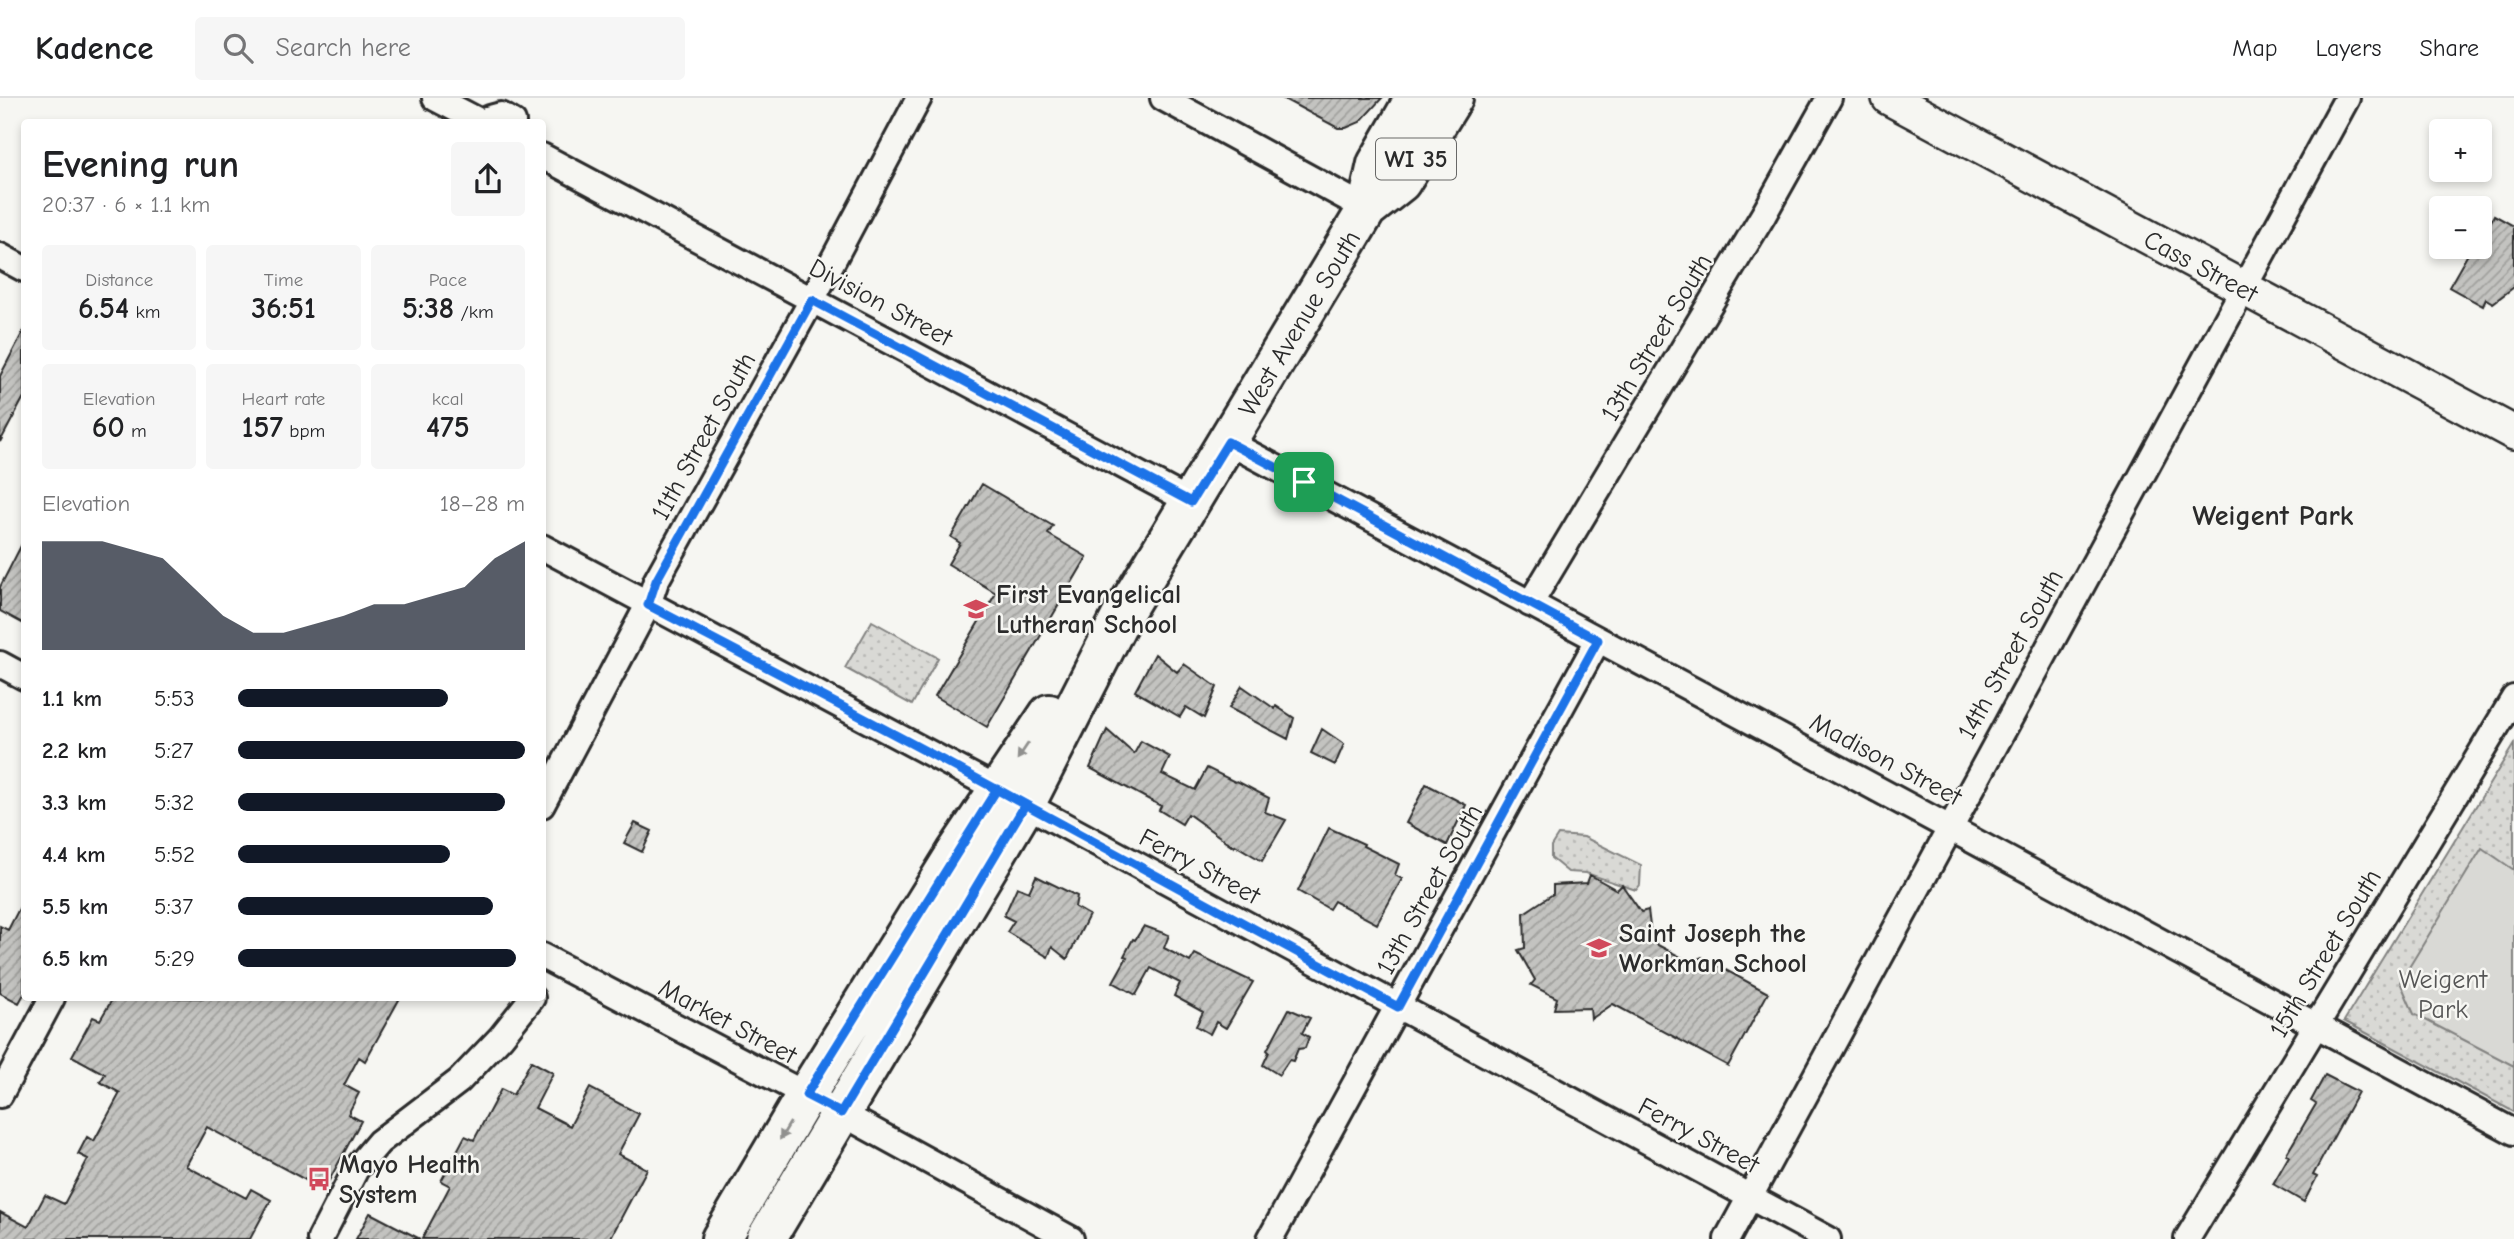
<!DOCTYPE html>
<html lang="en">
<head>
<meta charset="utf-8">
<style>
  body { margin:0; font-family:"Comic Neue",sans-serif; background:#f6f6f6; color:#202124; height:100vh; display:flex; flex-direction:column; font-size:26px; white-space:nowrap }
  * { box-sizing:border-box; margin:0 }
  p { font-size:23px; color:#757577 }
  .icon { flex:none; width:38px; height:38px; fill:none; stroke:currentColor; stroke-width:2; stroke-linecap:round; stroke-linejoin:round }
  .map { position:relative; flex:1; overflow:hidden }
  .panel { position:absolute; left:21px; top:21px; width:525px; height:882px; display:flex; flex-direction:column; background:#fff; border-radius:7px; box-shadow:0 4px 10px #0003 }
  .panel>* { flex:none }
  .buttons { position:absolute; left:2429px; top:21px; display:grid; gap:14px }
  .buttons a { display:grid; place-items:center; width:63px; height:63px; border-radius:7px; background:#fff; box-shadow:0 4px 10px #0003; font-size:35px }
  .pin { position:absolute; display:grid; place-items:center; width:60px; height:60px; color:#fff; margin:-30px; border-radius:14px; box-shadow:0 4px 10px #0006 }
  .round { display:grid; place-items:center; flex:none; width:74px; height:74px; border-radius:7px; background:#f6f6f6 }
  .headline { display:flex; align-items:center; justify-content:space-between; height:119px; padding:0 21px }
  h1 { font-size:38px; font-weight:800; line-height:52px }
  .figures { display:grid; grid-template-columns:repeat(3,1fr); gap:10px; height:119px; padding:7px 21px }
  .figures div { display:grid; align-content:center; border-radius:7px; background:#f6f6f6; text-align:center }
  .figures b { font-size:30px; font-weight:800 }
  .figures small { font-size:19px; font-weight:400 }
  .figures p { font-size:19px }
  .chart { height:196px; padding:14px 21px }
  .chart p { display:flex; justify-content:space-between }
  .chart svg { width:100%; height:126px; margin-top:7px; fill:#111827; opacity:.7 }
  ul { padding:0 21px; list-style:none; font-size:23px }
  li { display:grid; grid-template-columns:112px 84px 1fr; align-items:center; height:52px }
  li i { height:18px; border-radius:9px; background:#111827 }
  header { display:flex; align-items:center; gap:42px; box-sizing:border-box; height:98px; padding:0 35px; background:#fff; border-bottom:2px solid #e0e0e0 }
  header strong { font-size:33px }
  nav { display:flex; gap:38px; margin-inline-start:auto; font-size:24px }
  .search { width:490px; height:63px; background:#f6f6f6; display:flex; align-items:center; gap:18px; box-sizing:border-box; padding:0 24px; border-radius:7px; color:#757577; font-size:26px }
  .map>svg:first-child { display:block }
  .park { fill:url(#park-dots); stroke:#828280; stroke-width:2 }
  .pitch { fill:#d9d9d5; stroke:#828280; stroke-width:2 }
  .building { fill:url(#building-hatch); stroke:#2b2b2b; stroke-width:2 }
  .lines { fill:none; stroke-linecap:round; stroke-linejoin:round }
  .street-casing { stroke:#2b2b2b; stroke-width:30 }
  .secondary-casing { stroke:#2b2b2b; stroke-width:38 }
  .primary-casing { stroke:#2b2b2b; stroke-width:44 }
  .street { stroke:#f6f6f2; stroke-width:24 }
  .secondary { stroke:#f6f6f2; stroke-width:33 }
  .primary { stroke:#f6f6f2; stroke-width:38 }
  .oneway { fill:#90908e }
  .route-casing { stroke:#fff; stroke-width:14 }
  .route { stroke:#1a73e8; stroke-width:9 }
  .labels { text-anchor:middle; stroke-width:5; stroke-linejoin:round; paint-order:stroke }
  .shield { fill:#f6f6f2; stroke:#686867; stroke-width:2 }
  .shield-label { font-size:24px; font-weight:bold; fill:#2b2b2b }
  .street-label { font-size:26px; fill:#2b2b2b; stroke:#f6f6f2 }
  .poi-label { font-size:26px; font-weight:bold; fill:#2b2b2b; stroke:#f6f6f2; text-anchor:start }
  .park-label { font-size:26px; fill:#565656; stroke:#f6f6f2 }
  .neighbourhood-label { font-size:28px; font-weight:bold; fill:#2b2b2b; stroke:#f6f6f2 }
</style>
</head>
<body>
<header>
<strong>Kadence</strong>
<div class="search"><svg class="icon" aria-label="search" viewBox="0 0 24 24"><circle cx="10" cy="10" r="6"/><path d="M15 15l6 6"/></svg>Search here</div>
<nav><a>Map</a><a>Layers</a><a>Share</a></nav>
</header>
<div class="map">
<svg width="2514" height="1141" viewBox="0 0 2514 1141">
  <defs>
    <pattern id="park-dots" width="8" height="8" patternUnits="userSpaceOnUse" patternTransform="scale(1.75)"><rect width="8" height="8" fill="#d9d9d5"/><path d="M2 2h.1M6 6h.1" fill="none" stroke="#babab7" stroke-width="1.8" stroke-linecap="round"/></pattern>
    <pattern id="building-hatch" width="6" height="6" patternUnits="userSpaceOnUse" patternTransform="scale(1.75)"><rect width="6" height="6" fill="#c3c3c0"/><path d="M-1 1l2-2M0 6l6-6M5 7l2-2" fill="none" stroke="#9f9f9c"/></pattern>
  </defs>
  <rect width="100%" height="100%" fill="#f6f6f2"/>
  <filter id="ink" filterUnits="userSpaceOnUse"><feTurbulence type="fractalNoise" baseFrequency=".0143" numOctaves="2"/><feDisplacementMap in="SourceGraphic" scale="14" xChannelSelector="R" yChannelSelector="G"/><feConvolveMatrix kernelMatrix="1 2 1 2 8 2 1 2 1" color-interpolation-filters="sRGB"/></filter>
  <g filter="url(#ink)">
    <path class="park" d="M872 523 938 560 912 607 845 570Z
      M2514 646V1014L2344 923Z
      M1558 737 1584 739 1641 767 1640 787 1636 792 1586 775 1568 774 1551 760V748Z"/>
    <path class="pitch" d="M2482 750 2514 772V968L2414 916 2400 884Z"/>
    <path class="building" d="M1282 0H1382L1360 24 1346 30H1338Z
      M2494 117 2514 128V189L2493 205 2486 201 2483 208 2449 189 2472 149H2480V127L2487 131Z
      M24 232V299L0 344V278Z
      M982 386 1053 428 1048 436 1087 459 987 629 935 598 996 495 948 466 960 445 951 439Z
      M24 442V526L0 513V489Z
      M1155 556 1177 574 1184 566 1217 589 1204 620 1186 609 1180 619 1135 593Z
      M1242 588 1275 611 1276 608 1294 620 1288 641 1229 610Z
      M1322 631 1344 646 1335 667 1311 655Z
      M1107 632 1134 656 1141 643 1170 659 1162 676 1195 692 1207 670 1235 684 1237 683 1269 700 1265 714 1286 722 1262 763 1235 747 1234 749 1188 716 1182 726 1159 712 1161 708 1090 670Z
      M1426 686 1466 707 1447 747 1406 725Z
      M635 725 652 733 642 754 624 745Z
      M1329 730 1364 746 1363 748 1399 766 1395 777 1402 781 1377 826 1334 803 1329 811 1298 793Z
      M1590 777 1617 792 1622 787 1641 814 1648 812 1652 844 1690 864 1702 859 1768 895 1728 968 1613 906 1591 921 1590 910 1554 911 1557 900 1531 887 1535 882 1518 852 1525 850 1524 815 1553 796V787L1587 785Z
      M1036 778 1077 798 1075 809 1089 817 1067 861 1052 849 1048 859 1007 834 1014 823 1004 818 1017 789 1029 794Z
      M24 801V896L19 905 0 895V828L8 832Z
      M1144 828 1169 837 1164 850 1190 864 1195 856 1253 884 1226 930 1216 924 1210 936 1196 928 1203 914 1174 898 1180 885 1151 870 1136 897 1113 884 1127 859 1124 858 1133 841 1135 842Z
      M113 900H400L365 963 359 959 344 987 359 995 348 1016 361 1023 324 1092 207 1029 186 1068 246 1100 251 1091 271 1102 250 1141H0V1114L28 1129 45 1097 64 1106 88 1061 78 1056 87 1039 94 1043 120 995 100 984 105 976 72 958 93 919 100 922Z
      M1289 911 1310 920 1302 935 1309 939 1305 950 1298 951 1293 963 1289 962 1279 977 1263 967 1269 954 1267 952Z
      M531 963 553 975 535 1010 570 1028 590 990 639 1016 618 1056 647 1071 610 1141H422L450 1088 441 1083 465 1038 474 1042 501 991 513 997Z
      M2325 977 2358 994 2313 1077 2317 1079 2304 1104 2273 1086 2289 1058 2286 1057 2316 1006 2311 1003Z
      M370 1115 420 1141H356Z"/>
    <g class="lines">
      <g class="street-casing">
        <path id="street" d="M435 0 481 24
          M1163 0 1367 111
          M486 24 490 20 501 17 513 24
          M542 58 1191 404
          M0 158 24 171
          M1228 344 1779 638 2514 1034
          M542 449 997 691 1828 1141
          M1530 506 1764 116 1829 0
          M0 566 24 579
          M542 707 648 507 656 483 812 202 919 0
          M542 858 841 1015 1071 1141
          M0 997 52 900
          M320 1141 356 1071 379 1044 459 983 501 939 532 900
          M1270 1141 1598 542
          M1727 1141 2347 0
          M2187 1141 2514 600"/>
      </g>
      <g class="secondary-casing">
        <path id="secondary" d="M1889 0 2514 335"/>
      </g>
      <g class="primary-casing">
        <path id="primary" d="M1367 111 1401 84 1453 0
          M721 1141 806 997 956 755 1049 616
          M766 1141 1025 707 1121 519 1367 111 1377 66 1415 0"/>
      </g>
      <use href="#street" class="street"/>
      <use href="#secondary" class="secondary"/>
      <use href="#primary" class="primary"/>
    </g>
    <defs><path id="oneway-solid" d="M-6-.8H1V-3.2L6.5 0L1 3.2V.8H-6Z" transform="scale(1.75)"/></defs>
    <g class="oneway">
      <use href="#oneway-solid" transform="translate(1023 653) rotate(124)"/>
      <use href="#oneway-solid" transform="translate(785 1033) rotate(121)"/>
    </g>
  </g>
  <g class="lines" filter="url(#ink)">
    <g class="route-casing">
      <path id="route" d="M1304 384 1228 344 1191 404 812 202 656 483 648 507C774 573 900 638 1025 707L841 1015 806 997 997 691 1398 909 1598 542 1304 384"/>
    </g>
    <use href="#route" class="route"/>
  </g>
  <defs>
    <g id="school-bare" transform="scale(1.89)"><path d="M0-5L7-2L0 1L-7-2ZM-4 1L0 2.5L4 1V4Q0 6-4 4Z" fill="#d1495b" stroke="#f6f6f2" stroke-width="2.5" paint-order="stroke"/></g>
    <g id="bus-bare" transform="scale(1.89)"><path d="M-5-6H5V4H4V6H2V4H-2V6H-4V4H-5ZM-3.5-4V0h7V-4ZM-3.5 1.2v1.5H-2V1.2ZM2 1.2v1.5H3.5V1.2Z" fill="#d1495b" stroke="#f6f6f2" stroke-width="2.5" paint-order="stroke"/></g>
  </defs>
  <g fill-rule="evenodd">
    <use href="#school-bare" x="976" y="511"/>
    <use href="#school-bare" x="1599" y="850"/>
    <use href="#bus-bare" x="319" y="1081"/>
  </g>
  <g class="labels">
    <rect class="shield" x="1376" y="40.5" width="80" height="41" rx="5"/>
    <g class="shield-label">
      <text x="1416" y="69">WI 35</text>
    </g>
    <g class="street-label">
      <text transform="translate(2201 168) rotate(28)" y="9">Cass Street</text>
      <text transform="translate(881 204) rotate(28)" y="9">Division Street</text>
      <text transform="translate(1299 225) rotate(-59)" y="9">West Avenue South</text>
      <text transform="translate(1656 239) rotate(-59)" y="9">13th Street South</text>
      <text transform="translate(703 338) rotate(-61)" y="9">11th Street South</text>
      <text transform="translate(2010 556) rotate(-61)" y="9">14th Street South</text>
      <text transform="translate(1886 661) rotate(28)" y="9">Madison Street</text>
      <text transform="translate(1200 768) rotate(28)" y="9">Ferry Street</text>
      <text transform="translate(1429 791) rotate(-61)" y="9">13th Street South</text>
      <text transform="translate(2325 855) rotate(-59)" y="9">15th Street South</text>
      <text transform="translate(728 923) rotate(28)" y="9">Market Street</text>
      <text transform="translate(1699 1037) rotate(28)" y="9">Ferry Street</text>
    </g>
    <g class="poi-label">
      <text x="996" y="505">First Evangelical<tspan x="996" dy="30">Lutheran School</tspan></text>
      <text x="1619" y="844">Saint Joseph the<tspan x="1619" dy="30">Workman School</tspan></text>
      <text x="339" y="1075">Mayo Health<tspan x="339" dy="30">System</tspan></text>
    </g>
    <g class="park-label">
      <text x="2443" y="890">Weigent<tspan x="2443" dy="30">Park</tspan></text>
    </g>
    <g class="neighbourhood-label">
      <text x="2273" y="427">Weigent Park</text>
    </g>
  </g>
</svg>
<div class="buttons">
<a>+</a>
<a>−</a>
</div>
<div class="pin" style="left:1304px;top:384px;background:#1e9e55"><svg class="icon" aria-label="arrive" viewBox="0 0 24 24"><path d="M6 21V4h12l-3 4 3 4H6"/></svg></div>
<section class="panel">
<div class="headline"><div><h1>Evening run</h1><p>20:37 · 6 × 1.1 km</p></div><a class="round"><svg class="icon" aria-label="share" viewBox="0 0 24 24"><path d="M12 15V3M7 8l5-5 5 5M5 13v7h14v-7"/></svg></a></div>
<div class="figures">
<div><p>Distance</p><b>6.54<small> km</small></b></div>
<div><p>Time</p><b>36:51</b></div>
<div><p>Pace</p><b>5:38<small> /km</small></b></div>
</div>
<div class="figures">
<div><p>Elevation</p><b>60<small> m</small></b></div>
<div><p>Heart rate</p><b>157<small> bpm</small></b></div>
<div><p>kcal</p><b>475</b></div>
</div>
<div class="chart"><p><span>Elevation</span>18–28 m</p>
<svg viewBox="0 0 160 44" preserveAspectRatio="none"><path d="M0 44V6L10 6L20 6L30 9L40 12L50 22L60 32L70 38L80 38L90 35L100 32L110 28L120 28L130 25L140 22L150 12L160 6V44z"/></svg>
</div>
<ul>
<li><b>1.1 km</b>5:53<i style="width:73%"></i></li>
<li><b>2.2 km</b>5:27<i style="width:100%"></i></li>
<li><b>3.3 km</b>5:32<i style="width:93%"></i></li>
<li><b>4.4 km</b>5:52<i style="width:74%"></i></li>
<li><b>5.5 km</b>5:37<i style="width:89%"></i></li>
<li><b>6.5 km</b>5:29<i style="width:97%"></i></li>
</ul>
</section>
</div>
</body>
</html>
